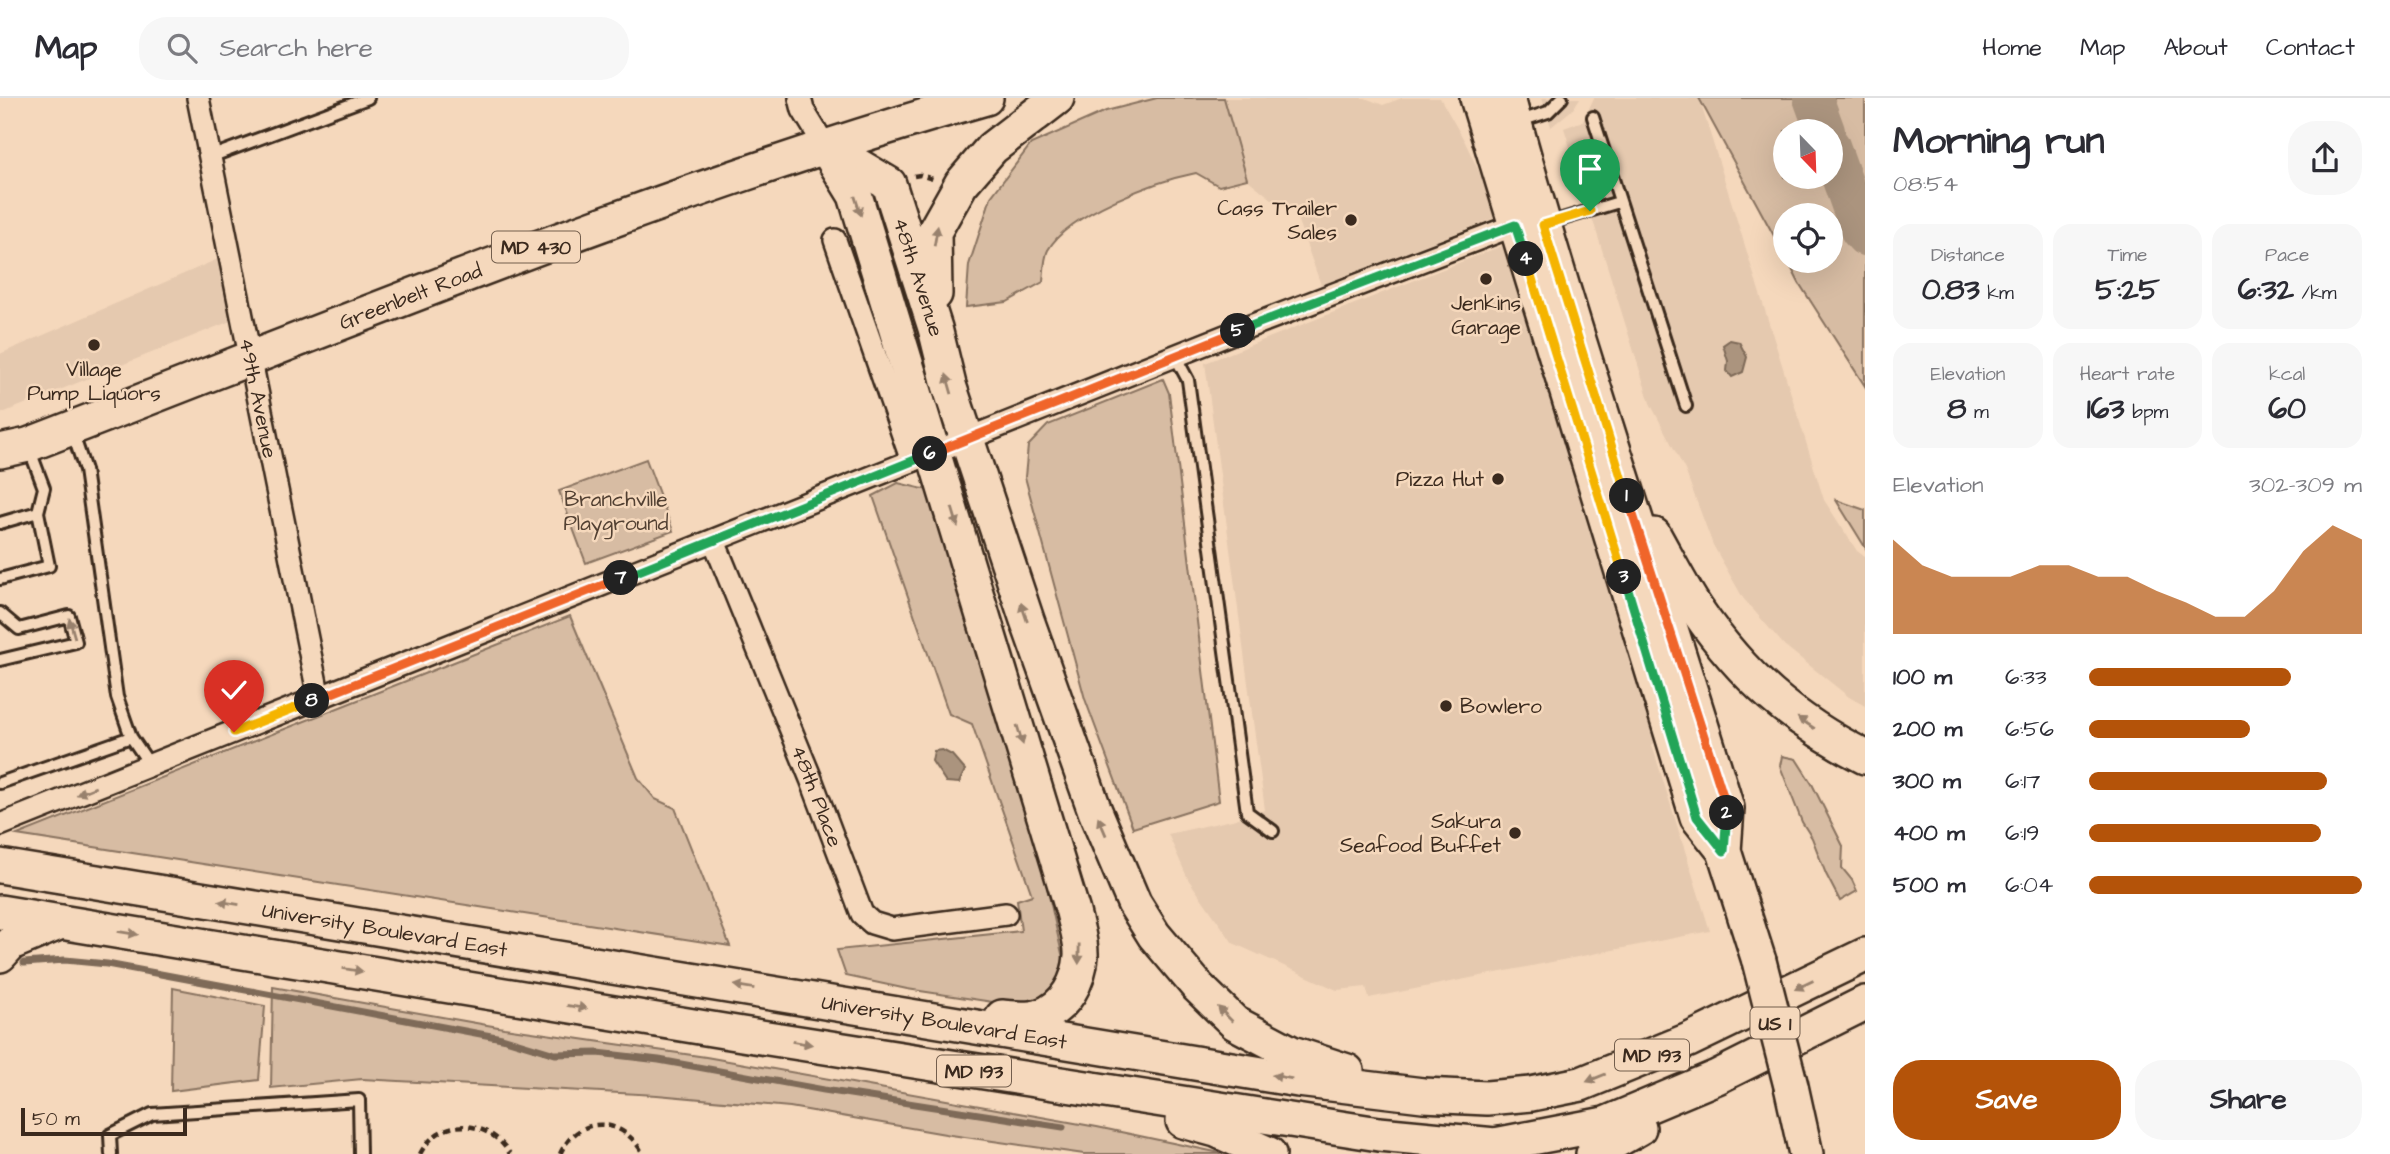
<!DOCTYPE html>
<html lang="en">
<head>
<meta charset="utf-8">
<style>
  body { margin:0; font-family:"Architects Daughter",sans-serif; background:#f7f7f7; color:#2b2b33; height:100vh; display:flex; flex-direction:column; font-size:26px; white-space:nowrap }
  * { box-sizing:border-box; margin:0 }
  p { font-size:23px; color:#7c7c81 }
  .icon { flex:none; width:38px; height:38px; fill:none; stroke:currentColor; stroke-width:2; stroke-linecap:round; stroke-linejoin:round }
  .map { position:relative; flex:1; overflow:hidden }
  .panel { display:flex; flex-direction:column; background:#fff; width:525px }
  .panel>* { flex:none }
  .needle { width:46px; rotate:157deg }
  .fabs { position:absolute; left:1773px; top:21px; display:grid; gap:14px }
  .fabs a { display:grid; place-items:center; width:70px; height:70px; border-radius:50%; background:#fff; box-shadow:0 7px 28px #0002; font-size:35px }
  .scale { position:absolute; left:21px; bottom:18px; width:166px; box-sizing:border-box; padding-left:7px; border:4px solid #3b2a1e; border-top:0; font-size:19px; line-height:24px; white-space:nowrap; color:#3b2a1e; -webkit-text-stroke:5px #f5d8bc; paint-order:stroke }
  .pin { position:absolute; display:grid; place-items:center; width:60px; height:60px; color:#fff; margin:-72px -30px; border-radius:50% 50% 50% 0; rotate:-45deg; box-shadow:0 0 7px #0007 }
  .pin .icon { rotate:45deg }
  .km { position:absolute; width:35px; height:35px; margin:-18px; border-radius:50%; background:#222; color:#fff; font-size:19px; line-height:35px; text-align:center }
  .round { display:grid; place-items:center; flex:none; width:74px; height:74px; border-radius:28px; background:#f7f7f7 }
  .overview { display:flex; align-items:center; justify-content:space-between; height:119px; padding:0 28px }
  h1 { font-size:38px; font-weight:700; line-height:52px }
  .figures { display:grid; grid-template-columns:repeat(3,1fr); gap:10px; height:119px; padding:7px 28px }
  .figures div { display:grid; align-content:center; border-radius:18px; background:#f7f7f7; text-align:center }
  .figures b { font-size:30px; font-weight:700 }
  .figures small { font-size:19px; font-weight:400 }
  .figures p { font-size:19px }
  .chart { height:196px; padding:14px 28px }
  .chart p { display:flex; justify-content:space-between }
  .chart svg { width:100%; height:126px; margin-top:7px; fill:#b45309; opacity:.7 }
  .action { display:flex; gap:14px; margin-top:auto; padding:14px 28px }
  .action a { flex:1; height:80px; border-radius:28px; background:#b45309; color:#fff; font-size:28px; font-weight:700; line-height:80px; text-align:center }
  .action a+a { background:#f7f7f7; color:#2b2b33 }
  ul { padding:0 28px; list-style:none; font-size:23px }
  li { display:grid; grid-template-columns:112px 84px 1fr; align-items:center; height:52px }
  li i { height:18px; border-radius:9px; background:#b45309 }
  header { display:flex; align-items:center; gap:42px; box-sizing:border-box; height:98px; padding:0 35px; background:#fff; border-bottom:2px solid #e1e1e2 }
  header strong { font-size:33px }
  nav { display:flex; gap:38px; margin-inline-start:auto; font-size:24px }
  .search { width:490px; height:63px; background:#f7f7f7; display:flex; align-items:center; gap:18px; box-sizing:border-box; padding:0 24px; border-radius:28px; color:#7c7c81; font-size:26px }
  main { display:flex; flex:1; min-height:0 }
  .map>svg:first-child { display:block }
  .built { fill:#e5c9af }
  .green { fill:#d7bca3; stroke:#897360; stroke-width:2; fill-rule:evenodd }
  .water { fill:#ab947e; stroke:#7e6a58; stroke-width:2 }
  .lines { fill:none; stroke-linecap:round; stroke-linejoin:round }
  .stream { stroke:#7e6a58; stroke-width:7 }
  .river { stroke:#ab947e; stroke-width:40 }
  .lane-casing { stroke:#3b2a1e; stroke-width:16 }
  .street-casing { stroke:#3b2a1e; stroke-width:26 }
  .primary-casing { stroke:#3b2a1e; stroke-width:38 }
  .path { stroke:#3b2a1e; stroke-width:4.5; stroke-dasharray:7 5; stroke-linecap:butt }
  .lane { stroke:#f5d8bc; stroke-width:10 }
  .street { stroke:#f5d8bc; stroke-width:21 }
  .primary { stroke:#f5d8bc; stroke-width:33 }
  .primary-bridge-casing { stroke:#3b2a1e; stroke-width:38; stroke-linecap:butt }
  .primary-bridge { stroke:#f5d8bc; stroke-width:33 }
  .oneway { fill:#98816d }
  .split-1-casing { stroke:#fff; stroke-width:14 }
  .split-2-casing { stroke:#fff; stroke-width:14 }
  .split-3-casing { stroke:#fff; stroke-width:14 }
  .split-4-casing { stroke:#fff; stroke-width:14 }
  .split-5-casing { stroke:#fff; stroke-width:14 }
  .split-6-casing { stroke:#fff; stroke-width:14 }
  .split-7-casing { stroke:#fff; stroke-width:14 }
  .split-8-casing { stroke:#fff; stroke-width:14 }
  .split-9-casing { stroke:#fff; stroke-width:14 }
  .split-1 { stroke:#f5b400; stroke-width:9 }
  .split-2 { stroke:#f0652b; stroke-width:9 }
  .split-3 { stroke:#22a559; stroke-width:9 }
  .split-4 { stroke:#f5b400; stroke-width:9 }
  .split-5 { stroke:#22a559; stroke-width:9 }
  .split-6 { stroke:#f0652b; stroke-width:9 }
  .split-7 { stroke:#22a559; stroke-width:9 }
  .split-8 { stroke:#f0652b; stroke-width:9 }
  .split-9 { stroke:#f5b400; stroke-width:9 }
  .poi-dot { fill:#3b2a1e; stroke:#f5d8bc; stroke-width:2.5 }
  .labels { text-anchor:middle; stroke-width:5; stroke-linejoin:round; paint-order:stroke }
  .shield { fill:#f5d8bc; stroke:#735e4d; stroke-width:2 }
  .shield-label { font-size:19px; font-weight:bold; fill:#3b2a1e }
  .poi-label { font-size:21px; fill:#3b2a1e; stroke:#f5d8bc; text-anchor:end }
  .street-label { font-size:21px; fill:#3b2a1e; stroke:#f5d8bc }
  .park-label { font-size:21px; fill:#524032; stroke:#f5d8bc }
</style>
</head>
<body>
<header>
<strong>Map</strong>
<div class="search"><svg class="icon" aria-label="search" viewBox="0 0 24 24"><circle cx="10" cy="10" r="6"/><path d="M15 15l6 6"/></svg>Search here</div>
<nav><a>Home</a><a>Map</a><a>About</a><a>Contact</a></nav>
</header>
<main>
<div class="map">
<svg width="1865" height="1056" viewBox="0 0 1865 1056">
  <rect width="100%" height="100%" fill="#f5d8bc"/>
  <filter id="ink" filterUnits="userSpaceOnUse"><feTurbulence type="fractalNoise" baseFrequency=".0143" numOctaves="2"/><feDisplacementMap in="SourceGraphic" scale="14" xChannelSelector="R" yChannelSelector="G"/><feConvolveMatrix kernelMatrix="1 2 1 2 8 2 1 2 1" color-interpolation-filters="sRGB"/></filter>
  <g filter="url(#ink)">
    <path class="built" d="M1224 0H1365L1383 7 1402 0H1440L1464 42 1500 118 1321 187 1294 112 1273 102 1247 81Z
      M1542 0H1580L1573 11 1551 29Z
      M1594 0H1699L1824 402 1857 453 1865 459V608L1849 599 1784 547 1743 500 1713 447 1685 372 1650 305 1564 30 1583 23Z
      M1509 145 1658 640 1652 647 1710 833 1369 900 1366 889 1337 892 1233 845 1188 781 1168 736 1232 722 1265 712 1205 265Z
      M241 151 253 214 0 316V256Z"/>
    <path class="green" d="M1157 0H1224L1247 81 1219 88 1196 75C1156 83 1069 115 1048 152 1044 160 1044 174 1043 184L1007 204 966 209 969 167 991 99 1031 46 1106 13Z
      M1699 0H1865V288L1799 185 1788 163H1830V117H1785V158ZM1785 33H1830V79H1785Z
      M1163 281 1169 295 1219 703 1133 730 1085 601 1025 379 1028 348 1048 327Z
      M646 361 673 433 586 465 559 393Z
      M898 385 932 393 981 571 1010 650 1032 721 1064 865 1062 878 1047 897 1019 908 907 891 846 878 837 852 1021 833 1017 802 1032 797 972 626 949 616 873 398Z
      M1836 402 1865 412V449Z
      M570 518 638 680 655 701 675 710 730 848 17 737Z
      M1782 658 1796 661 1812 686 1843 748 1842 770 1852 782 1857 793 1840 803 1826 776 1812 740 1802 724 1780 668Z
      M273 889 504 930 706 959 1097 1029 1225 1056H1084L951 1037 790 1009 657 997 362 981 271 990Z
      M173 890 265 908 259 982 171 993Z"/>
    <path class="water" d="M1730 242 1739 244 1747 259 1743 274 1732 279 1727 273 1728 263 1723 247Z
      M942 652 952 657 965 672 959 685 946 684 932 663 934 653Z"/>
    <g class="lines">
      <path class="stream" d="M24 865 65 862 107 866 502 940 555 956 598 955 659 962 824 992 1063 1029"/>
      <path class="river" d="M1813 0 1825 33
        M1830 48 1860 132 1865 138"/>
      <g class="lane-casing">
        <path id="lane" d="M1593 19 1686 308
          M1517 24 1548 14 1562 0
          M210 59 368 0
          M1549 125 1619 104
          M1175 258 1188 282 1247 714 1273 733
          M72 333 85 372 117 599 131 639 150 667
          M0 425 38 414
          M0 481 49 468 38 414 44 390 29 350
          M0 515 19 531 69 518 76 544 0 562
          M0 685 131 639
          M111 1056 110 1037 152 1016 359 1002 360 1056"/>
      </g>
      <g class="street-casing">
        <g id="street">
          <path id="s1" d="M198 0 319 600"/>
          <path d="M800 0 803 12 825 48"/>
          <path d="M835 142 912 363"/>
          <path id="s2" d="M714 443 811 681 862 816 872 825 892 831 1006 816"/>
          <path d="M0 727 1240 232 1515 127"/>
        </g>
      </g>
      <g class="primary-casing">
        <g id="primary">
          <path d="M1477 0 1697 719 1724 753 1759 863"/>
          <path d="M1508 0C1573 239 1655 473 1727 710L1724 753"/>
          <path id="s3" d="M825 48 889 86 935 230 949 287 1027 522 1095 713 1134 805 1154 837 1198 889 1235 925 1292 955 1347 973"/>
          <path d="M828 53 855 97 1073 814C1076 828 1082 844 1081 858 1079 883 1066 909 1040 918 1028 922 1014 920 1002 919"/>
          <path d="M935 196 934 134 961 86 992 50 1057 0"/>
          <path id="s4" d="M0 353 28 347C345 225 659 93 986 0"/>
          <path d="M1654 437C1668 462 1681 488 1697 512 1743 579 1792 622 1865 659"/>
          <path id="s5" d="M0 768 1298 982 1423 997 1487 1000 1531 996 1581 986 1689 942 1865 857"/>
          <path d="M0 814 742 936 1379 1036 1495 1047 1605 1026 1717 979 1865 905"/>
          <path d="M0 857 11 845 61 824"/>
          <path d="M1791 988 1806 1056"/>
          <path d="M1183 1023 1216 1032 1269 1056"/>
          <path d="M1593 1056 1639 1030"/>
        </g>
      </g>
      <path class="path" d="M914 78 920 77 936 82
        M420 1056C440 1017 489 1021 510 1056
        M560 1056C578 1016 623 1018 643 1056"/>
      <use href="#lane" class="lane"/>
      <use href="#street" class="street"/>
      <use href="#primary" class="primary"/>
      <g class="primary-bridge-casing">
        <path id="primary-bridge" d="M1759 863 1791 988"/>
      </g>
      <use href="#primary-bridge" class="primary-bridge"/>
    </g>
    <defs><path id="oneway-solid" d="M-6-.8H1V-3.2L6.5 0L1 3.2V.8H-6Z" transform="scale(1.75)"/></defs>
    <g class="oneway">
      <use href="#oneway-solid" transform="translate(858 108) rotate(72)"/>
      <use href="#oneway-solid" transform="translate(936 138) rotate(-80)"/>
      <use href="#oneway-solid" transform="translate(949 286) rotate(-106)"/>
      <use href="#oneway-solid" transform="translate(955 419) rotate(73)"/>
      <use href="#oneway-solid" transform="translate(1024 514) rotate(-109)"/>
      <use href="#oneway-solid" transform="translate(72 530) rotate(-106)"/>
      <use href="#oneway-solid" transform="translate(1806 625) rotate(-147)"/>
      <use href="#oneway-solid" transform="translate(1020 637) rotate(73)"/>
      <use href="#oneway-solid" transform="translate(86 693) rotate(158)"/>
      <use href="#oneway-solid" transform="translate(1102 728) rotate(-113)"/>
      <use href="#oneway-solid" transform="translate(229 805) rotate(-171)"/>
      <use href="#oneway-solid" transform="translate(128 835) rotate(9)"/>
      <use href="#oneway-solid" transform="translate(1079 856) rotate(91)"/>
      <use href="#oneway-solid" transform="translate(353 872) rotate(9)"/>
      <use href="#oneway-solid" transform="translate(1804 887) rotate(154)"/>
      <use href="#oneway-solid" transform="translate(744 889) rotate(-171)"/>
      <use href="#oneway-solid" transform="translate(577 909) rotate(9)"/>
      <use href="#oneway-solid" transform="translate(1225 916) rotate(-135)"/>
      <use href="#oneway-solid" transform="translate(802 945) rotate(9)"/>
      <use href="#oneway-solid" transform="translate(1282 979) rotate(-170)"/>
      <use href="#oneway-solid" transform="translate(1596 980) rotate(158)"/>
    </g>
  </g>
  <g class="lines" filter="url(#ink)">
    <g class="split-1-casing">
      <path id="split-1" d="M1590 113 1543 127 1627 398"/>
    </g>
    <g class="split-2-casing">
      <path id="split-2" d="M1627 398 1727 710V715"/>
    </g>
    <g class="split-3-casing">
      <path id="split-3" d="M1624 479 1697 719 1724 753 1727 715"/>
    </g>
    <g class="split-4-casing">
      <path id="split-4" d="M1526 161 1624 479"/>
    </g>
    <g class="split-5-casing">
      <path id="split-5" d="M1238 233 1515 127 1526 161"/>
    </g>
    <g class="split-6-casing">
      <path id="split-6" d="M930 356 1238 233"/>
    </g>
    <g class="split-7-casing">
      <path id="split-7" d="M621 480 930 356"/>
    </g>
    <g class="split-8-casing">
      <path id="split-8" d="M312 603 621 480"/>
    </g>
    <g class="split-9-casing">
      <path id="split-9" d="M234 634 312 603"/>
    </g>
    <use href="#split-1" class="split-1"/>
    <use href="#split-2" class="split-2"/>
    <use href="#split-3" class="split-3"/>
    <use href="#split-4" class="split-4"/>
    <use href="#split-5" class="split-5"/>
    <use href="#split-6" class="split-6"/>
    <use href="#split-7" class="split-7"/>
    <use href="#split-8" class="split-8"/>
    <use href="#split-9" class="split-9"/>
  </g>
  <g class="poi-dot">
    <circle cx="1351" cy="122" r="7"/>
    <circle cx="1486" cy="181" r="7"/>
    <circle cx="94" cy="247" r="7"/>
    <circle cx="1498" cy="381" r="7"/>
    <circle cx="1446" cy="608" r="7"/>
    <circle cx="1515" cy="735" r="7"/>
  </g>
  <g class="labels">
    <g class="shield">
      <rect x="492" y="133.5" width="88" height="31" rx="5"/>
      <rect x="1750.5" y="909.5" width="49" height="31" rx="5"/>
      <rect x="1615" y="941.5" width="74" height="31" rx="5"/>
      <rect x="937" y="957.5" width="74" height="31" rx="5"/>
    </g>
    <g class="shield-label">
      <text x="536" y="156">MD 430</text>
      <text x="1775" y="932">US 1</text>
      <text x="1652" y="964">MD 193</text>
      <text x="974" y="980">MD 193</text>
    </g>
    <g class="poi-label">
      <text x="1337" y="117">Cass Trailer<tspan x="1337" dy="24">Sales</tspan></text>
      <text x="1486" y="212" text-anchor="middle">Jenkins<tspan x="1486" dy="24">Garage</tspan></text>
      <text x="94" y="278" text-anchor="middle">Village<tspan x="94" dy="24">Pump Liquors</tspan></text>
      <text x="1484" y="388">Pizza Hut</text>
      <text x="1460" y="615" text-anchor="start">Bowlero</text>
      <text x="1501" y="730">Sakura<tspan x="1501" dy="24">Seafood Buffet</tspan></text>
    </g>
    <g class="street-label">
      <text dy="7" stroke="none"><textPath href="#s3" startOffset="172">48th Avenue</textPath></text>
      <text dy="7" stroke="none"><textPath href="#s4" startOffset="439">Greenbelt Road</textPath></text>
      <text dy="7" stroke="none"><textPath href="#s1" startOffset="306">49th Avenue</textPath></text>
      <text dy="7" stroke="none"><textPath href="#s2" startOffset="275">48th Place</textPath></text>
      <text dy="7" stroke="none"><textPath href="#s5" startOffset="390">University Boulevard East</textPath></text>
      <text dy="7" stroke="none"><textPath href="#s5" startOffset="957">University Boulevard East</textPath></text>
    </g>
    <g class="park-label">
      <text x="616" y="408">Branchville<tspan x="616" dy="24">Playground</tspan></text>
    </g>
  </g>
</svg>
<div class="fabs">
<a><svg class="needle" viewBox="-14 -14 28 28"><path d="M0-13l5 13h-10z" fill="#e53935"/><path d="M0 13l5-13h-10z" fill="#7c7c81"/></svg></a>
<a><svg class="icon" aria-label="locate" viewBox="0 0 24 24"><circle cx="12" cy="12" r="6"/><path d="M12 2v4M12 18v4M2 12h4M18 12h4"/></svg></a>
</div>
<div class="scale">50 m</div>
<div class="pin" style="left:1590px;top:113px;background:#1e9e55"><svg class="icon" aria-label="arrive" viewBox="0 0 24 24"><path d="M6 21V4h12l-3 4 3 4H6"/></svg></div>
<div class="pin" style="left:234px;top:634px;background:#d93025"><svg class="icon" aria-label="check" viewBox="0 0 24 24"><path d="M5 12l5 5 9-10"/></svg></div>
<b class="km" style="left:1627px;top:398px">1</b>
<b class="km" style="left:1727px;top:715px">2</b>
<b class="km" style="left:1624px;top:479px">3</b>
<b class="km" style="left:1526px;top:161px">4</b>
<b class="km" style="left:1238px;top:233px">5</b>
<b class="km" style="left:930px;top:356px">6</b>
<b class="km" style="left:621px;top:480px">7</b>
<b class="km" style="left:312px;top:603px">8</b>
</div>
<section class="panel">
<div class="overview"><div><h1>Morning run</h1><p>08:54</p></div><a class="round"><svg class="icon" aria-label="share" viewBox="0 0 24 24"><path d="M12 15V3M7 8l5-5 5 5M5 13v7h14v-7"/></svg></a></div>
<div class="figures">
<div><p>Distance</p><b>0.83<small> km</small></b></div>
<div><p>Time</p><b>5:25</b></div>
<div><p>Pace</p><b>6:32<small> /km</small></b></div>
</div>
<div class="figures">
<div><p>Elevation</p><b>8<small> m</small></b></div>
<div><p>Heart rate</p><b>163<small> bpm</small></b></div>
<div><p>kcal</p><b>60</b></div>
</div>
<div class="chart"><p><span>Elevation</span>302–309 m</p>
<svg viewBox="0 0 160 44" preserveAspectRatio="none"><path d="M0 44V11L10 20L20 24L30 24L40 24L50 20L60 20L70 24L80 24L90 29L100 33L110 38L120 38L130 29L140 15L150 6L160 11V44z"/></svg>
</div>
<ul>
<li><b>100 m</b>6:33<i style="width:74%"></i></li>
<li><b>200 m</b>6:56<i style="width:59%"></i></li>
<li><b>300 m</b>6:17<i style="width:87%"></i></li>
<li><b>400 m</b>6:19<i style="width:85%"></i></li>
<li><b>500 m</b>6:04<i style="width:100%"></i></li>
</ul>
<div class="action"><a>Save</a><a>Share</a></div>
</section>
</main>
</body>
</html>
